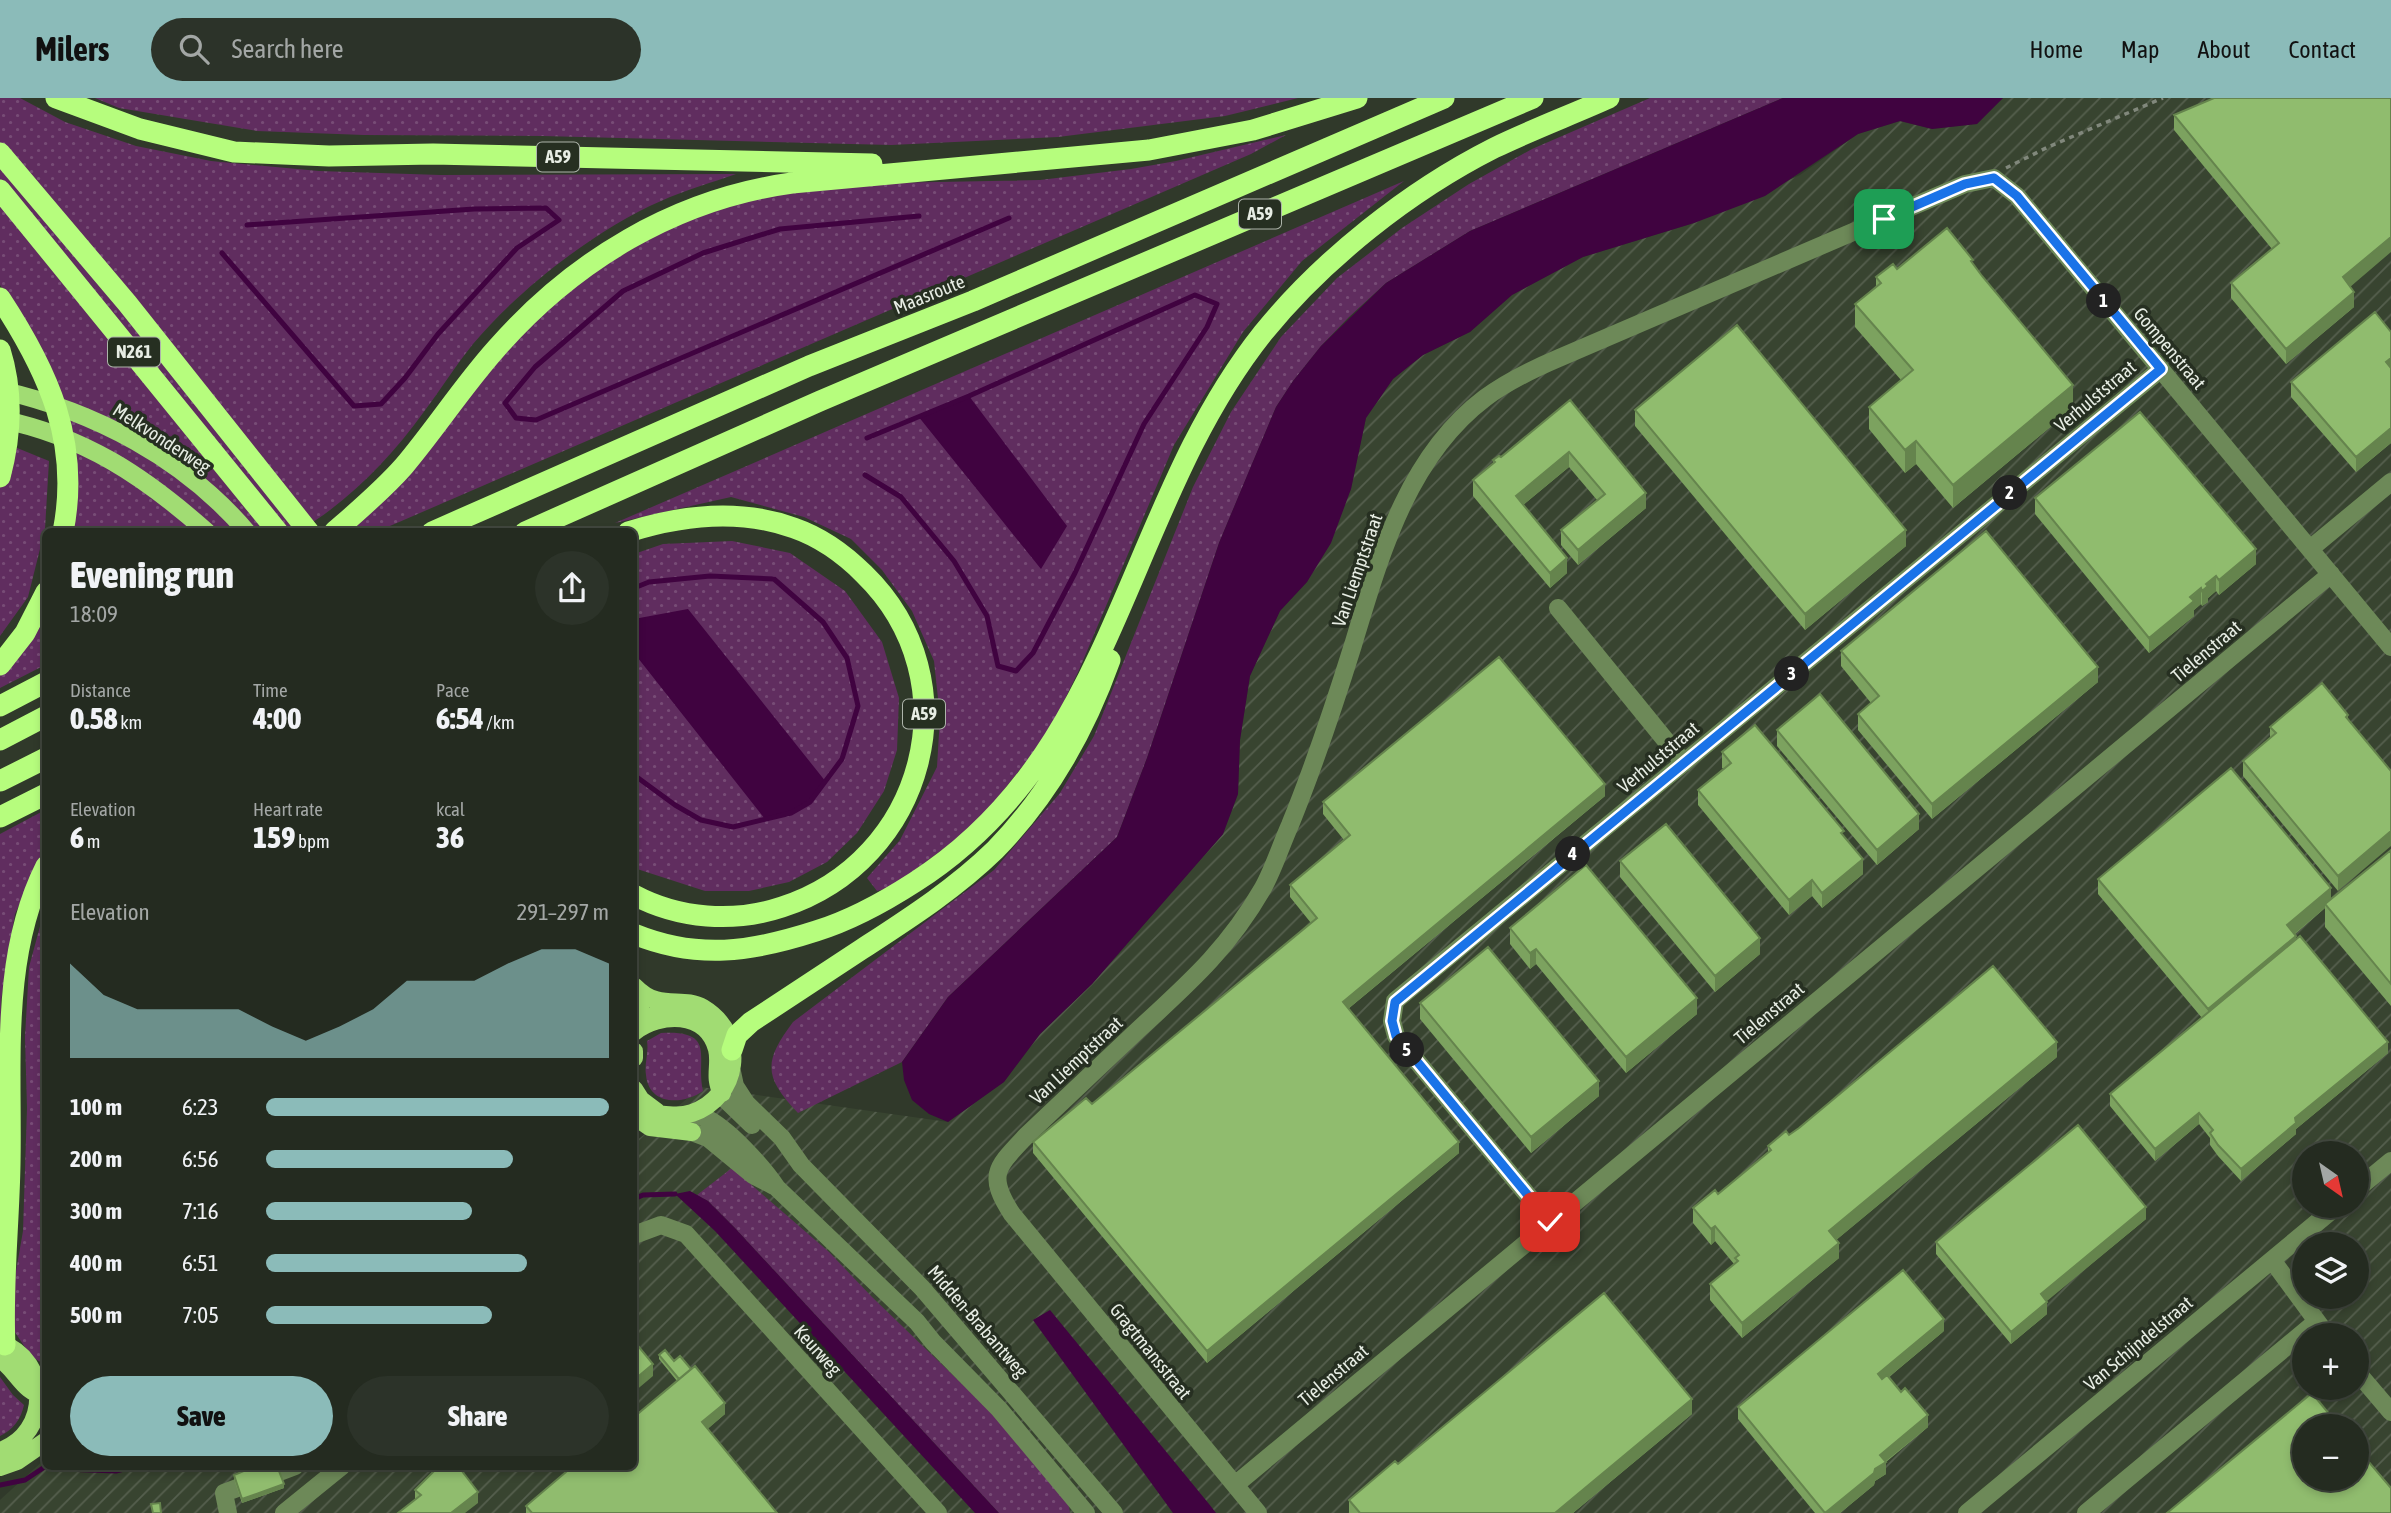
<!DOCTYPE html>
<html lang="en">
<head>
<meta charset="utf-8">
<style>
  body { margin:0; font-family:"Asap Condensed",sans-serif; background:#2c3329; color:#f1f3f6; height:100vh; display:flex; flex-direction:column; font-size:26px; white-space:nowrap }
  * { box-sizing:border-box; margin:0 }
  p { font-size:23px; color:#a3a7a5 }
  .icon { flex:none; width:38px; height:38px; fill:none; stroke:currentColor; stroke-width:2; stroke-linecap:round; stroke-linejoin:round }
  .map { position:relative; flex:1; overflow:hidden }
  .panel { position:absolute; left:42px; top:430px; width:595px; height:942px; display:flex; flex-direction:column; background:#242b20; border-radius:10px; box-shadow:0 4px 10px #0003,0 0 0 2px #41473e }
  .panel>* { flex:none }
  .needle { width:46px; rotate:146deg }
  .tools { position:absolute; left:2292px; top:1043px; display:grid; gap:14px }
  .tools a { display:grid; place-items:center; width:77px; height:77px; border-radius:50%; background:#242b20; box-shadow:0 4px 10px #0003,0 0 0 2px #41473e; font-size:35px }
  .pin { position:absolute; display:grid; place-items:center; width:60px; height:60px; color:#fff; margin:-30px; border-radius:14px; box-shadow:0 4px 10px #0006 }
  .km { position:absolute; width:35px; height:35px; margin:-18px; border-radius:50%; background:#222; color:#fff; font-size:19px; line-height:35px; text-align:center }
  .round { display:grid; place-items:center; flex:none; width:74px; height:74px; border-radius:37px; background:#2c3329 }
  .head { display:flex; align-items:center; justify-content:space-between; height:119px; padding:0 28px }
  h1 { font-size:38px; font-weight:800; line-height:52px }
  .metrics { display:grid; grid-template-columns:repeat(3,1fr); gap:10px; height:119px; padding:7px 28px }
  .metrics div { display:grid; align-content:center }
  .metrics b { font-size:30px; font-weight:800 }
  .metrics small { font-size:19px; font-weight:400 }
  .metrics p { font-size:19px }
  .chart { height:196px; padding:14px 28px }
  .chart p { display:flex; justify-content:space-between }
  .chart svg { width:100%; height:126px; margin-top:7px; fill:#8bbbb9; opacity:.7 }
  .button { display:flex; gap:14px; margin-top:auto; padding:14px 28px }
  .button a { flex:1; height:80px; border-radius:42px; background:#8bbbb9; color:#111; font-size:28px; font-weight:800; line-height:80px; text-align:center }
  .button a+a { background:#2c3329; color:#f1f3f6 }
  ul { padding:0 28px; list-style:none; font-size:23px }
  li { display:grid; grid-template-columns:112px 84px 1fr; align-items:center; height:52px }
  li i { height:18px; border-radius:9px; background:#8bbbb9 }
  header { display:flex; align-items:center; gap:42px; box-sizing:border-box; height:98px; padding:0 35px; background:#8bbbb9; color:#111 }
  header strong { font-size:33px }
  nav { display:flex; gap:38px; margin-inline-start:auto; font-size:24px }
  .search { width:490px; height:63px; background:#2c3329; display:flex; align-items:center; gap:18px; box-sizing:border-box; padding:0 24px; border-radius:38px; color:#a3a7a5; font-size:26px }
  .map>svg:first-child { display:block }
  .industrial { fill:url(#industrial-furrows); fill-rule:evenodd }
  .grass { fill:url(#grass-dots) }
  .water { fill:#400340 }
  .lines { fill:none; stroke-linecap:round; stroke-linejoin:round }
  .stream { stroke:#400340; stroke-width:5 }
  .path { stroke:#81887c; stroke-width:3.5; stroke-dasharray:5 5; stroke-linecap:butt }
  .minor { stroke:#6d8958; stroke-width:18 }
  .major { stroke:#a1dc73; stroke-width:18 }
  .highway { stroke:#b6fd7d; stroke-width:21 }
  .wall { fill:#7ca25f }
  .shaded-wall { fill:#65844d }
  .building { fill:#90bc6e; stroke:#65844d; stroke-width:2 }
  .route-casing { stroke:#fff; stroke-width:14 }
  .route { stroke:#1a73e8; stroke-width:9 }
  .labels { text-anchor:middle; stroke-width:7; stroke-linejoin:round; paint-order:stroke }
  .shield { fill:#262f21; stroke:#adb4aa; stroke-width:2 }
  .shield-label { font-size:18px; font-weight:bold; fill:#e7ede4 }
  .street-label { font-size:19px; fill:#e7ede4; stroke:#262f21 }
</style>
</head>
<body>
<header>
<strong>Milers</strong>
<div class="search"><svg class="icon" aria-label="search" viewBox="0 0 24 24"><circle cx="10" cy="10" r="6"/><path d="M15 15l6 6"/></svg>Search here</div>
<nav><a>Home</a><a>Map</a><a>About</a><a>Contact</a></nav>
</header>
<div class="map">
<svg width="2391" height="1415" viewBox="0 0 2391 1415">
  <defs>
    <pattern id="industrial-furrows" width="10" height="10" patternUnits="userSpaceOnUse" patternTransform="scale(1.75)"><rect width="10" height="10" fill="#384430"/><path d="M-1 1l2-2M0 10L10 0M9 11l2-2" fill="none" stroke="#555f4e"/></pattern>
    <pattern id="grass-dots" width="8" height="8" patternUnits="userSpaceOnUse" patternTransform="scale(1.75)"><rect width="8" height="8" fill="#602d5f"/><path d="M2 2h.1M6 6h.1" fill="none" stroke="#774c76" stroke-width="1.8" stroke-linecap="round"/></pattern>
  </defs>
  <rect width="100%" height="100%" fill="#30392a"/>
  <path class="industrial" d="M2003 0H2391V1415H0V1402L45 1361 46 1368H634V1045L701 989 948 1024 1004 984 1040 936 1092 886 1223 736 1238 696 1240 642 1250 578 1280 513 1307 484 1351 391 1366 320 1393 281 1423 257 1470 234 1512 197 1583 159 1694 125 1800 77 1858 36 1900 23 1932 31 1977 26ZM2305 1055H2357V1108H2305ZM2305 1146H2357V1199H2305ZM2305 1237H2357V1290H2305ZM2305 1328H2357V1381H2305Z"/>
  <path class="grass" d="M0 0H20L65 24 136 48 211 63 319 73 440 77 736 76C711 85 685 92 661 103 596 131 518 192 473 246 455 268 440 293 423 315 389 362 347 405 297 434H74L75 367 17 212 0 187Z
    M95 0H1298L1225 18 1058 39 891 47 543 38 364 37 257 33 119 10Z
    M1650 0H1783L1470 133 1386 185 1349 219 1321 248 1293 283 1276 309 1219 445 1147 660 1117 739 948 899 902 964 798 1015C764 979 763 964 793 924L994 772 1060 695 1094 638 1193 389 1231 314 1281 239 1337 180 1402 130 1469 86 1532 51Z
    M1286 37 1251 56 376 434H343L516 240 589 177 648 141 699 117 774 96 884 85 1040 82 1131 71 1176 63Z
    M1404 83 1302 163 1243 234 1174 347 1079 572 1048 636 976 727 890 790 877 793 867 780 900 742 937 669 940 619 934 563 912 513 882 472 851 441 804 419 731 399 615 425Z
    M0 343 49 363 45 431 28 499 0 538Z
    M732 443 790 455 845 493 882 544 899 600 897 652 884 693 857 735 827 764 789 784 749 793H705L634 770V456L663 446Z
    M45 514V567L0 590V578L29 544Z
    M45 712V752L15 816 1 903 4 1004 0 1133V736Z
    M45 810V1267L31 1258 14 1233 11 1202 23 1133 27 1010 25 939 29 869Z
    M661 935C718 932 695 960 703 993 683 1007 649 1008 646 977 644 966 649 955 647 943Z
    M732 1070 829 1154 872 1199 991 1314 1068 1403 1070 1415H999L734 1129 708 1103 697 1097Z
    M0 1279 13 1297 24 1307C21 1321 13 1332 0 1338Z"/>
  <path class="water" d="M1783 0H2003L1977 26 1932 31 1900 23 1858 36 1765 98 1694 125 1583 159 1512 197 1470 234 1423 257 1393 281 1366 320 1351 391 1331 445 1307 484 1280 513 1250 578 1240 642 1238 696 1223 736 1092 886 1040 936 1004 984 948 1024 929 1016 912 1002 904 982 902 964 948 899 1117 739 1147 660 1219 445 1249 373 1276 309 1293 283 1321 248 1386 185 1470 133Z
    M969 298 1067 428 1041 471 918 318Z
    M688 511 826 684C806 708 795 714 765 721L634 555V521Z
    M690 1093 708 1103 734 1129 999 1415H975L715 1133 675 1096Z
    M1050 1212 1209 1406 1216 1415H1173L1033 1222Z"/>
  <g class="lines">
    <path class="stream" d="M919 118 780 131 703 155 623 193 535 269 505 305 516 320 536 322 1009 120
      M222 155 354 308 381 306 405 280 438 236 517 150 559 122 546 110 474 111 247 127
      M865 377 901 399 954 463 987 518 998 568 1016 573 1033 555 1075 475 1144 326 1207 229 1217 206 1195 197 969 298 867 340
      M634 490 649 484 710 478 774 481 823 524 847 560 858 608 842 661 810 704 791 715 733 729 701 722 675 707 634 677
      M634 1101 643 1097 675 1096
      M61 1368 64 1371 116 1373 136 1368
      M0 1387 25 1382 46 1368"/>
    <path class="path" d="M2006 70 2048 49 2163 0"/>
    <path class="minor" d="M2310 451 2391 384
      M1558 510 1684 665
      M732 974 735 988 746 1005 782 1040 801 1067 922 1190 1114 1415
      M722 995 725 1001 752 1027
      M687 1017C693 1017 699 1017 704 1019 728 1030 763 1069 777 1090L917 1224 933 1244 999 1311 1086 1415
      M692 1034 708 1040 753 1077 774 1088
      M2357 1091 2391 1063
      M1550 1124 1396 938 1392 923 1395 903 2161 271
      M634 1137 661 1127 686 1136 938 1415
      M2272 1162 2327 1237
      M2357 1274 2391 1314
      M1235 1387 2331 476
      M228 1415 224 1395 295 1368
      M284 1415 342 1368
      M1258 1415 1012 1116C986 1076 997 1069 1027 1037 1064 1002 1101 967 1138 932 1189 885 1228 851 1263 790 1274 770 1281 747 1290 727 1314 668 1334 608 1353 547 1380 458 1407 359 1485 300 1508 283 1533 271 1559 260L1965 86 1994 80 2017 98 2391 549
      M1967 1415 2337 1108
      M2086 1415 2316 1224"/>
    <path class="major" d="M0 292C94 313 184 360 247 434
      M0 321C84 338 144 378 207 434
      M634 888C640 894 647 900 656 902 672 907 688 901 703 910 748 937 739 999 692 1015 672 1022 653 1012 634 1017
      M634 908 645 918 661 920
      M634 934C660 914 706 912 717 951 721 967 713 979 722 995
      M634 953V960
      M634 991 641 1002 657 1014
      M634 1018 650 1029 692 1034
      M0 1245C51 1262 51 1336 0 1353
      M0 1261C18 1273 23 1295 46 1298
      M0 1369 17 1363 46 1343"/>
    <path class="highway" d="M56 0 140 31 234 54 329 58 433 56 872 66
      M0 55 127 205 309 434
      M0 92 278 434
      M0 200C48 273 81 344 63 434
      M0 252C13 293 11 338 0 379
      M334 434C358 413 383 392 404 368 436 330 463 288 496 251 573 163 675 101 792 85L1149 52 1253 32 1357 0
      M432 434 809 268 973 203 1444 0
      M525 434 820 303 1533 0
      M628 434C682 417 739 410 794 430 820 439 845 457 864 476 974 583 925 763 782 809 734 825 679 821 634 797
      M0 567 25 535 46 494
      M0 608 46 584
      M0 642 46 618
      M0 683 46 660
      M0 719 46 696
      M634 836C698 862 751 854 816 833 852 822 884 804 915 784 1119 654 1123 411 1263 235 1323 161 1409 93 1494 50 1531 32 1571 17 1609 0
      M732 952 737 937 751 924C788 900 825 875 862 851 908 821 955 791 995 752 1048 698 1085 632 1110 562
      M5 1247C2 1186 9 1126 10 1066 12 966 0 859 46 768"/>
  </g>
  <path class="wall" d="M2174 17 2350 188 2354 209 2286 266 2231 200V185L2272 151 2174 32Z
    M1973 166 2073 310 1953 410 1916 366 1905 375 1869 331V309L1901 282 1855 229V206L1876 189V179L1897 171Z
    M2391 234V345L2356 374 2291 299V284Z
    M1570 302 1646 410 1578 467 1561 447V432L1597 402 1569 369 1523 407 1567 475 1550 490 1473 398V382L1493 365V362L1501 359Z
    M1635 312 1906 448 1805 532 1635 328Z
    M2035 400 2256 466 2219 497 2216 493 2208 500V504L2202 508 2201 506 2194 512V518L2149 555 2035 416Z
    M1841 553 2098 584 1932 721 1858 632V616L1871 605 1841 568Z
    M2348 617 2338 793 2243 678V663L2270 640V629Z
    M1777 632 1919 731 1877 767 1777 648Z
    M1722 654 1844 738 1863 776 1822 810 1812 798 1789 817 1698 707V692L1724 671 1722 670Z
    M1605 698 1348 911 1459 1055 1207 1265 1033 1055V1044L1092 1006 1311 825 1290 799V787L1344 742 1323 716V704Z
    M2391 752V908L2325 829V810L2295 836 2296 842 2388 955 2296 1031V1036L2241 1083 2218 1058 2210 1047V1040L2199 1026 2155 1063 2110 1008V996L2202 920 2098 796V781L2331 802Z
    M1620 763 1760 856 1715 894 1620 779Z
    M1510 830 1697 916 1626 975 1536 866 1530 871 1510 846Z
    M1420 905 1599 998 1531 1055 1420 921Z
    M2057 959 1836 1142 1839 1160 1742 1240 1710 1202V1186L1734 1166 1715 1143 1711 1147 1693 1125V1110L1718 1096 1768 1055V1048L1789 1037Z
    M2146 1121 2046 1203 2047 1216 2011 1246 1936 1156V1144Z
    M1944 1233 1889 1279 1928 1329 1886 1364V1376L1875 1383 1874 1387 1840 1415H1815L1738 1321V1309Z
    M659 1257 725 1316 707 1331 777 1415H526V1408L677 1283 659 1261Z
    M1692 1316 1573 1415H1349V1402L1398 1366Z
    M234 1377 284 1390 242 1405 234 1381Z
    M415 1392 478 1405 415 1401Z"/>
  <path class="shaded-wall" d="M2391 139V154L2343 195V179Z
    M2354 194V209L2286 266V251Z
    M2391 260V275L2386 264Z
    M2073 287V310L1953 410V387Z
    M2391 330V345L2356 374V359Z
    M1916 343V366L1905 375V352Z
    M1569 354V369L1516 413V398Z
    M1646 395V410L1578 467V452Z
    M1906 432V448L1805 532V516Z
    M2256 451V466L2219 497V482Z
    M1567 460V475L1550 490V475Z
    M2216 478V493L2208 500V504L2202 508V493L2206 486Z
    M2201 490V506L2194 512V518L2149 555V540Z
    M2098 569V584L1932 721V706Z
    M1605 686V698L1343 915V904Z
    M1919 716V731L1877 767V752Z
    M2391 733V748L2338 793V778Z
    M1863 761V776L1822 810V795Z
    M1812 782V798L1789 817V802Z
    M2331 790V806H2325V810L2287 842V827Z
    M2296 838V853L2208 927V911Z
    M1760 840V856L1715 894V878Z
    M1536 851V866L1530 871V855Z
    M1697 900V916L1626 975V959Z
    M2057 944V959L1829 1148V1133Z
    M2388 944V955L2296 1031V1036L2241 1083V1071L2295 1020Z
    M1599 983V998L1531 1055V1039Z
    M2199 1015V1026L2155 1063V1051Z
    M1459 1044V1055L1207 1265V1253Z
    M2146 1109V1121L2041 1208V1196Z
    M1715 1128V1143L1711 1147V1131Z
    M1839 1145V1160L1742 1240V1225Z
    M2047 1204V1216L2011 1246V1234Z
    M1944 1221V1233L1878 1288V1276Z
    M653 1266V1278L634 1294V1282Z
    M1692 1301V1316L1573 1415H1555Z
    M725 1305V1316L702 1336V1324Z
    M1928 1317V1329L1881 1367 1886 1364V1376L1875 1383 1874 1387 1840 1415H1826L1880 1357Z
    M284 1386V1390L242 1405V1401Z
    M478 1394V1405L465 1415H451Z"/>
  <path class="building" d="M2214 0H2391V139L2343 179 2354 194 2286 251 2231 185 2279 145 2174 17Z
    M1947 130 1973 162 1971 163 1982 178 2073 287 1953 387 1916 343 1905 352 1869 309 1913 272 1855 206 1881 185 1876 179 1893 166 1897 171Z
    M2375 214 2391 234V260L2386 264 2391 270V330L2356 359 2291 284Z
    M1737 227 1906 432 1805 516 1635 312Z
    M1570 302 1646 395 1578 452 1561 432 1605 396 1569 354 1516 398 1567 460 1550 475 1473 382 1495 364 1493 362 1499 358 1501 359Z
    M2140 314 2256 451 2219 482 2216 478 2206 486 2208 488 2202 493 2201 490 2190 499 2194 503 2149 540 2035 400Z
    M1986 433 2098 569 1932 706 1858 616 1879 598 1841 553Z
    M1499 559 1605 686 1343 904 1459 1044 1207 1253 1033 1044 1086 1000 1092 1006 1317 820 1290 787 1350 737 1323 704Z
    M2322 585 2348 617 2346 619 2391 673V733L2338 778 2243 663 2276 635 2270 629Z
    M1820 596 1919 716 1877 752 1777 632Z
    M1755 627 1844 733 1841 735 1863 761 1822 795 1812 782 1789 802 1698 692 1731 665 1722 654Z
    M2231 670 2331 790 2287 827 2296 838 2208 911 2098 781Z
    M1666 726 1760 840 1715 878 1620 763Z
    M2391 752V886L2325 806Z
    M1586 767 1697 900 1626 959 1536 851 1530 855 1510 830Z
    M2300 838 2388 944 2295 1020 2296 1025 2241 1071 2218 1047 2210 1035 2213 1032 2199 1015 2155 1051 2110 996Z
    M1488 849 1599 983 1531 1039 1420 905Z
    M1993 868 2057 944 1829 1133 1839 1145 1742 1225 1710 1186 1738 1163 1735 1160 1739 1157 1715 1128 1711 1131 1693 1110 1715 1092 1718 1096 1771 1052 1768 1048 1786 1033 1789 1037 1799 1030Z
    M2078 1027 2146 1109 2041 1196 2047 1204 2011 1234 1936 1144Z
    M1903 1172 1944 1221 1878 1276 1882 1281 1887 1277 1901 1294 1905 1290 1928 1317 1880 1357 1886 1364 1875 1371 1874 1375 1825 1415 1738 1309Z
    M1604 1195 1692 1301 1555 1415H1360L1349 1402 1395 1363 1398 1366Z
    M634 1243 653 1266 634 1282Z
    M665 1252 674 1263 680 1258 691 1271 679 1281 659 1257Z
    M695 1268 725 1305 702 1324 777 1415H532L526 1408 573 1368H634V1319Z
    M2312 1295 2339 1328H2305V1381H2357V1350L2391 1390V1415H2167Z
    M256 1368H277L284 1386 242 1401 234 1377Z
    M439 1368H458L478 1394 451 1415H398L421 1397 415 1392Z
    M160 1405 161 1415H153L151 1406Z"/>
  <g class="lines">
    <g class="route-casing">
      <path id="route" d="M1550 1124 1396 938 1392 923 1395 904 2161 271 2017 98 1994 80 1965 86 1884 121"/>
    </g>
    <use href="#route" class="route"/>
  </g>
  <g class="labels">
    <g class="shield">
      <rect x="537" y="44.5" width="42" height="29" rx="5"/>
      <rect x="1239" y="101.5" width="42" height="29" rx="5"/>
      <rect x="108" y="239.5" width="52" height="29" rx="5"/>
      <rect x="903" y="601.5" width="42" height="29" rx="5"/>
    </g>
    <g class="shield-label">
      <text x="558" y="65">A59</text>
      <text x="1260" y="122">A59</text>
      <text x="134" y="260">N261</text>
      <text x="924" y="622">A59</text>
    </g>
    <g class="street-label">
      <text transform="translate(929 196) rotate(-22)" y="7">Maasroute</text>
      <text transform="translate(2170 250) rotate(50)" y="7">Gompenstraat</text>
      <text transform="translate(2095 298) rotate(-40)" y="7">Verhulststraat</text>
      <text transform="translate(162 340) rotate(33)" y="7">Melkvonderweg</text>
      <text transform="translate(1357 472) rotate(-71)" y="7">Van Liemptstraat</text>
      <text transform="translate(2206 553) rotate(-40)" y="7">Tielenstraat</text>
      <text transform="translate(1658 659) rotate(-40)" y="7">Verhulststraat</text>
      <text transform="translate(1769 915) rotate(-40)" y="7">Tielenstraat</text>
      <text transform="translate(1076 962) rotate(-43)" y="7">Van Liemptstraat</text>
      <text transform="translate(978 1223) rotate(49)" y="7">Midden-Brabantweg</text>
      <text transform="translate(2138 1245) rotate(-40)" y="7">Van Schijndelstraat</text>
      <text transform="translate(818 1252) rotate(48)" y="7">Keurweg</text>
      <text transform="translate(1151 1253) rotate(51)" y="7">Gragtmansstraat</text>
      <text transform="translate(1333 1277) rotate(-40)" y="7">Tielenstraat</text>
    </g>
  </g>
</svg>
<div class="tools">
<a><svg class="needle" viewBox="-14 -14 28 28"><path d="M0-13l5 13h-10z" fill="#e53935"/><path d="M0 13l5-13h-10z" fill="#a3a7a5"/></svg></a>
<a><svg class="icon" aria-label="layers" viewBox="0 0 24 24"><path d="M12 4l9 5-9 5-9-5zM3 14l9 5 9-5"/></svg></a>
<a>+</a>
<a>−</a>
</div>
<div class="pin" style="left:1884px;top:121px;background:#1e9e55"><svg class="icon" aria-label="arrive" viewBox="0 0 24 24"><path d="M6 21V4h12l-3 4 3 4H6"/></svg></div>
<div class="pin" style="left:1550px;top:1124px;background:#d93025"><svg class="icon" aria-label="check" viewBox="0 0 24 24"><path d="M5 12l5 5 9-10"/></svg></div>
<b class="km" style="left:2104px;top:203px">1</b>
<b class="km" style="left:2010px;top:395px">2</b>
<b class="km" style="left:1792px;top:576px">3</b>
<b class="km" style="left:1573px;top:756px">4</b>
<b class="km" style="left:1407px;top:952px">5</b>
<section class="panel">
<div class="head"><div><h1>Evening run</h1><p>18:09</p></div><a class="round"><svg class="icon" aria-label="share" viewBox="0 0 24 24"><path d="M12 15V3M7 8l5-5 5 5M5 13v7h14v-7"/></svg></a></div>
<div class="metrics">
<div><p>Distance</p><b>0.58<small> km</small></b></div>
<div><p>Time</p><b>4:00</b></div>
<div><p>Pace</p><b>6:54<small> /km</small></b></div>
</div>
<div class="metrics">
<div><p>Elevation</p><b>6<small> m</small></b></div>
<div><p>Heart rate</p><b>159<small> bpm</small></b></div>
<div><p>kcal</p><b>36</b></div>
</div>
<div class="chart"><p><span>Elevation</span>291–297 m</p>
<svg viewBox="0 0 160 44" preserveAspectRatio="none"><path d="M0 44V11L10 22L20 27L30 27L40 27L50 27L60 33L70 38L80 33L90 27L100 17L110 17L120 17L130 11L140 6L150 6L160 11V44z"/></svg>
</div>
<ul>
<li><b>100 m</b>6:23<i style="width:100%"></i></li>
<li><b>200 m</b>6:56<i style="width:72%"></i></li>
<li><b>300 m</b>7:16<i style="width:60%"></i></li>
<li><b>400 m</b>6:51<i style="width:76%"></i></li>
<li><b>500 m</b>7:05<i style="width:66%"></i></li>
</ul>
<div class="button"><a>Save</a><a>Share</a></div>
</section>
</div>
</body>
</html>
